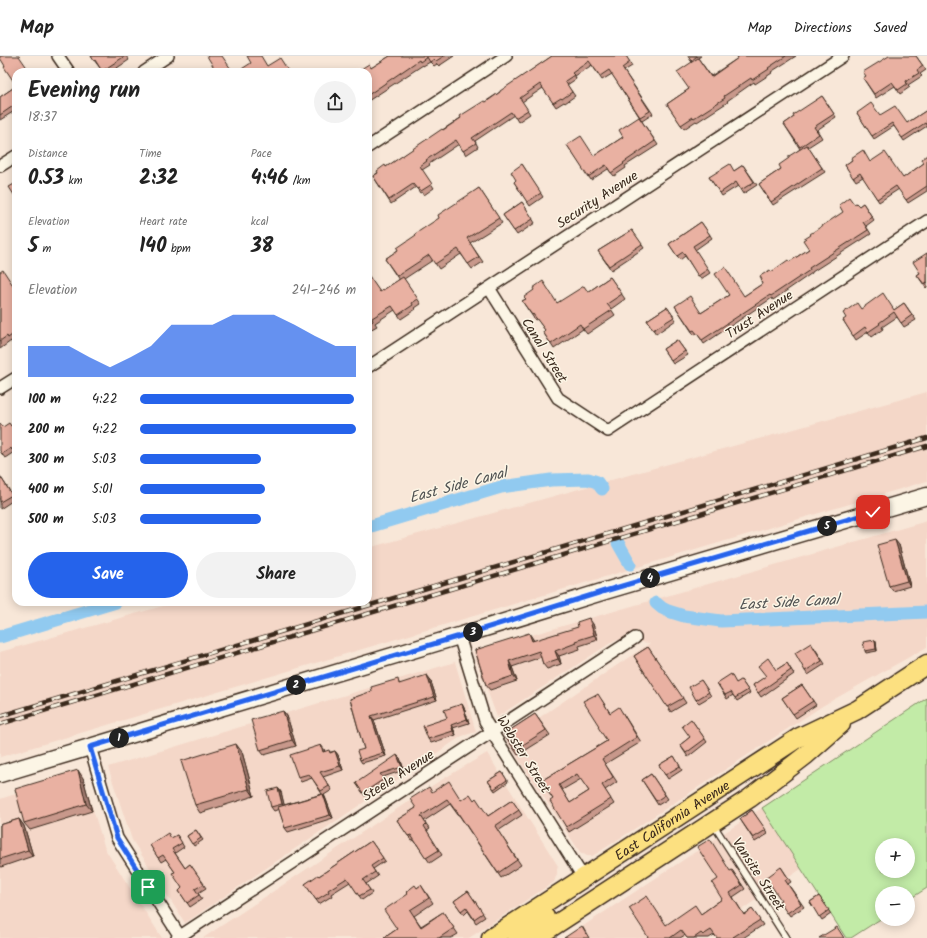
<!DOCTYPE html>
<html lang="en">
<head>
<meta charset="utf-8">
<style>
  body { margin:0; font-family:Kalam,sans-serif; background:#f2f2f2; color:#222; height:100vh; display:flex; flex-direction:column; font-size:15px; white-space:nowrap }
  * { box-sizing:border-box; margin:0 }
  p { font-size:13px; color:#767676 }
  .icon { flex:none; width:22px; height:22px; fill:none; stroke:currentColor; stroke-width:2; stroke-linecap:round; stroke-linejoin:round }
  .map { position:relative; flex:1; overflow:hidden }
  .details { position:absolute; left:12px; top:12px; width:360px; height:538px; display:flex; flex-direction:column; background:#fff; border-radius:12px; box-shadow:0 2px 10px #0003 }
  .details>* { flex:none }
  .tools { position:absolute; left:875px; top:782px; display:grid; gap:8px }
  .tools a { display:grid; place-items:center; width:40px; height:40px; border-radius:50%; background:#fff; box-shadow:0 2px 10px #0003; font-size:20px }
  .pin { position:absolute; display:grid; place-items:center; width:34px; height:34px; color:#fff; margin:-17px; border-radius:8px; box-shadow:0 2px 6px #0006 }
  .km { position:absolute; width:20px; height:20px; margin:-10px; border-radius:50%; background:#222; color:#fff; font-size:11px; line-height:20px; text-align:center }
  .round { display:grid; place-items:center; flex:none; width:42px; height:42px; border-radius:21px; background:#f2f2f2 }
  .head { display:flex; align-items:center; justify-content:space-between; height:68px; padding:0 16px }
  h1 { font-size:22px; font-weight:700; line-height:30px }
  .metrics { display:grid; grid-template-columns:repeat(3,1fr); gap:6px; height:68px; padding:4px 16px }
  .metrics div { display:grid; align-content:center }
  .metrics b { font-size:20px; font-weight:700 }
  .metrics small { font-size:11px; font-weight:400 }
  .metrics p { font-size:11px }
  .chart { height:112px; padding:8px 16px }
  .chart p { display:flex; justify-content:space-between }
  .chart svg { width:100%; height:72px; margin-top:4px; fill:#2563eb; opacity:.7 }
  .primary-button { display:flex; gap:8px; margin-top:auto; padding:8px 16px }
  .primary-button a { flex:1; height:46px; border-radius:24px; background:#2563eb; color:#fff; font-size:16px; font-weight:700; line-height:46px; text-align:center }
  .primary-button a+a { background:#f2f2f2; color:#222 }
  ul { padding:0 16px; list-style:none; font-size:13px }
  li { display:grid; grid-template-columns:64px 48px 1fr; align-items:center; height:30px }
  li i { height:10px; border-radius:5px; background:#2563eb }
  header { display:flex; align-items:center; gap:24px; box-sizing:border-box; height:56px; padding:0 20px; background:#fff; border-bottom:1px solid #e0e0e0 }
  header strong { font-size:19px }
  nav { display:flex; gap:22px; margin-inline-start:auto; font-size:14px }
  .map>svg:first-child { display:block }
  .built { fill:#f4d7c8 }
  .green { fill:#c2eba7; stroke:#7e8a62; fill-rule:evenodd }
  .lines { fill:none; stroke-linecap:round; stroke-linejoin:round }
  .canal { stroke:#91caf0; stroke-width:13 }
  .service-casing { stroke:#3b2a1e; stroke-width:8 }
  .minor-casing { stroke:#3b2a1e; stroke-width:14 }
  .secondary-casing { stroke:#3b2a1e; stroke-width:19 }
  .primary-casing { stroke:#3b2a1e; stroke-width:21 }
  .service { stroke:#fcf5e5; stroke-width:5.5 }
  .minor { stroke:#fcf5e5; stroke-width:11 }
  .secondary { stroke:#fcf5e5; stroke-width:16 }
  .primary { stroke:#fce080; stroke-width:18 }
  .rail-casing { stroke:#3b2a1e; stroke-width:4.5 }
  .rail { stroke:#fcf5e5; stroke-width:3; stroke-dasharray:9; stroke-linecap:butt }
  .wall { fill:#c8988b; stroke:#3b2a1e; fill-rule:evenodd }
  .shaded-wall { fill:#a37c71; stroke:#3b2a1e }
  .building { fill:#e9b1a2; stroke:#3b2a1e; fill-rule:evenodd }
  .route-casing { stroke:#fff; stroke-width:8 }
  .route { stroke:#2563eb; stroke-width:5 }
  .labels { text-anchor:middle; stroke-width:3; stroke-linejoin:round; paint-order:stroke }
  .street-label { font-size:14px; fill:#3b2a1e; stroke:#fcf5e5 }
  .water-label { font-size:15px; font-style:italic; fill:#505252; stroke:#fcf5e5 }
</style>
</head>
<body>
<header>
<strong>Map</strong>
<nav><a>Map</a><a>Directions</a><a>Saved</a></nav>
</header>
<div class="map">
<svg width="927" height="882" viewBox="0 0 927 882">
  <rect width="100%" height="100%" fill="#f8e7d8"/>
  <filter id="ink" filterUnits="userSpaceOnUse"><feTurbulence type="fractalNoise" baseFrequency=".025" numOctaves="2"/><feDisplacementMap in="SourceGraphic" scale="8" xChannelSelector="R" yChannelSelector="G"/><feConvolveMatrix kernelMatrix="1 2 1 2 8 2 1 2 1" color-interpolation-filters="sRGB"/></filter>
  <g filter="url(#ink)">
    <path class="built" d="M927 336V425L0 701V596L177 546H368V492Z
      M927 465V591L824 649 599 796 592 800H587L580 796 506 684 650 587 615 584 497 661 473 596Z
      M455 606 476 676 462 680 185 867 132 784 108 711Z
      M487 697 558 810 557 814V818L554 826 469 882H203L433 729Z
      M82 717 105 793 162 882H0V743Z
      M762 752 801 813 725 865 698 882H565Z"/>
    <path class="green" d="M927 642V832L908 844V837H882V862L851 882H846L762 752ZM882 789H908V815H882Z"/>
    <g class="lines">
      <path class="canal" d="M368 471 501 431 551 424 588 423 597 426 602 433
        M618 487 630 508
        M656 547 662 552 668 555 684 560 721 565 927 556
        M0 581 116 546"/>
      <g class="service-casing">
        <path id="service" d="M713 768 786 882"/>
      </g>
      <g class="minor-casing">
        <path id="minor" d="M58 0 69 16
          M144 16 168 0
          M368 91 506 0
          M0 110 16 100
          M489 232 558 342 608 375 927 165
          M368 311 843 0
          M0 332 16 322
          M459 580 485 665 583 821
          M90 691 117 782 181 882
          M177 882 635 582"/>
      </g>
      <g class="secondary-casing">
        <path id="secondary" d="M0 718 459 580 605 535 927 440"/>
      </g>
      <g class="primary-casing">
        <g id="primary">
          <path id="s1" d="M491 882 798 682 857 654 927 608"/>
          <path d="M517 882 520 878 545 861"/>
          <path d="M535 882 750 742 806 699 841 668"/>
        </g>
      </g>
      <use href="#service" class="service"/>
      <use href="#minor" class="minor"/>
      <use href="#secondary" class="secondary"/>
      <use href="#primary" class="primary"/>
      <g class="rail-casing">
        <path id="rail" d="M0 660 927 382
          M0 668 927 390"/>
      </g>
      <use href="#rail" class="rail"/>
    </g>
    <path class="wall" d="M91 0H126L129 4 111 16H103Z
      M390 0H454L439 10 437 8 434 10 430 6 423 10V9L368 45V16L371 12Z
      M552 0H626L632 10 624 15 653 58 642 65 612 18 602 24 592 9 575 20 576 23 567 29 575 40 565 47 564 46 556 51 543 32 522 46 530 58 518 66 514 59 475 85 478 91 466 99 459 88 429 108 430 109 422 114 434 132 424 139 422 136 420 137 416 131 391 148 373 120 386 111 500 36Z
      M688 0H701L698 2 711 20 738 2 737 0H796L771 16 772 17 755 28 754 26 727 45 728 46 697 66 696 65 684 73 667 48 689 33 692 6Z
      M916 0 926 14 920 18 922 20 908 29 910 31 900 38 895 30 876 42 863 22Z
      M16 30V54L0 64V41Z
      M822 40 836 61 817 74 822 82 808 91 825 116 773 149 759 128 781 113 789 102 800 93 784 68 794 61Z
      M927 54V70L904 85 894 70 874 83 857 57 880 59 907 67Z
      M639 61 658 89 625 110 626 112 614 120 608 113 591 124 567 89 594 100 623 81Z
      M927 99V135L908 147 899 133 879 146 863 121 856 125 845 109 852 104 870 106 903 122 924 107Z
      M522 108 543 141 530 150 514 126 516 124Z
      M743 109 757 129 743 138 738 130 722 140 709 121 734 115Z
      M479 132 502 167 470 187 483 206 472 213 461 198 439 213 433 204 404 223 421 248 415 252 416 253 401 263 395 254 375 267 377 270 368 275V221L380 236 399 224 385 203 398 194Z
      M522 146 535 167 517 179 503 159Z
      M863 147 874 164 866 170 871 178 812 216V217L773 244 772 242 704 288 697 277 694 279 675 250 701 257 729 239 744 240 762 228 771 216 789 206 809 193 854 148 859 150Z
      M701 166 712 182 695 194 710 217 701 223 685 200 680 204 669 188Z
      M632 174 644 192 611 214 598 195Z
      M927 197V231L926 232 917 219 920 217Z
      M0 216 16 233V284L12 287 11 285 0 293Z
      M610 221 625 243 611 253 615 259 587 278 583 273 554 293 543 276 545 274 537 263 535 264 522 245 526 243 534 234 557 247 588 236Z
      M904 247 916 264 904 271 897 261 882 271 883 273 872 281 868 276 856 284 843 264 894 254Z
      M667 251 676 264 656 278 647 264Z
      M677 284 688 299 673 308 663 293Z
      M16 367V397H15L14 396 5 402 2 398 3 371 11 370Z
      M0 420 15 443 0 453Z
      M899 489 910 530 893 535 889 530Z
      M593 568 598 584 579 590 580 593 559 600 561 608 547 613 543 608 541 601 512 611 517 625 490 634 486 629 475 594 533 583V585Z
      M875 584 876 586 877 595 866 597 865 595Z
      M648 591 686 647 671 656 634 600Z
      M814 591 825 608 808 619 805 615Z
      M787 607 794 618 761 641 753 629Z
      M430 623 437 644 374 664 386 700 362 707 360 704 364 693 350 643 400 627 401 628Z
      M701 624 711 640 699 647 696 644Z
      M741 624 750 637 737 645 733 639 727 643 717 627H737Z
      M802 629 816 649 796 662 782 642Z
      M595 640 601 643 610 657 622 656 641 686 605 708 617 726 605 734 614 748 569 776 566 771 553 743 541 725 607 685ZM581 723 589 735 570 747 562 734Z
      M462 648 464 652 469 667 453 672 456 679 431 687 428 683 447 662Z
      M283 655 287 660 296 690 264 699 260 694Z
      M535 658 550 679 518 699 504 678Z
      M691 663 707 686 688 701 680 689 690 681Z
      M324 693 325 696H331L335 695 338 699 343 714 323 721 332 734 324 739 325 741 333 762 288 776 285 772 279 753 274 755 271 751 278 732 281 736 284 749 322 738 312 722 301 726 298 721Z
      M242 696 254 740 200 757 195 749Z
      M674 700 682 714 668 723 659 709Z
      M400 702 404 714 383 721 386 726 365 740 356 727Z
      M502 716 508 726 495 735 488 725Z
      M651 718 668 743 658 749 642 724Z
      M83 722 92 755 30 774 24 767Z
      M432 736 462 744H474L488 760 512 744 522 759 498 775 521 809 501 822 459 759H458L450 748 424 765 430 773 427 775 442 799 430 807 414 784 412 785 397 764 416 752Z
      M752 754 768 778 755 786 740 763Z
      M19 763 24 770 33 800 1 811 0 809V769Z
      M196 774 203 784 194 790 187 780Z
      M177 779 184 791 175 797 185 812 190 808 206 832 198 837 202 843 190 851 179 835 182 832 175 816 166 803 161 806 150 789 172 782Z
      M371 785 385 805 373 813 378 820 366 828 372 837 362 844 350 826 331 838 332 840 319 848 305 828 319 820Z
      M781 811 791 826 788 828 804 851 790 860 779 845 781 844Z
      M732 814 745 833 733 841 744 859 752 853 763 869 743 882H717L714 879 709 882H687L685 879 680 882H647L666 869 701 858 722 843 731 815Z
      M421 829 433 847 414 860 421 870 443 856 458 878 451 882H384L397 873 417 832Z
      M468 835 485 861 476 867 468 855 464 859 454 845Z
      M819 840 831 858 822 864 810 846Z"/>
    <path class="shaded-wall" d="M895 484 899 489 910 530 907 525Z
      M589 562 593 568 598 584 594 579Z
      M529 577 533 583 535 591 532 585Z
      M875 584 876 586 877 595 876 593Z
      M555 595 559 600 561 608 558 603Z
      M509 605 512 611 517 625 513 620Z
      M427 619 430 623 437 644 434 641Z
      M462 648 464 652 469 667 467 663Z
      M283 655 287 660 296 690 292 684Z
      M371 660 374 664 386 700 383 697Z
      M451 669 453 672 456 679 453 675Z
      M236 688 242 696 254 740 249 733Z
      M321 689 324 693 326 700 323 696Z
      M335 695 338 699 343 714 340 710Z
      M397 699 400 702 404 714 402 711Z
      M78 714 83 722 92 755 86 748Z
      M278 732 281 736 285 752 282 748Z
      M323 738 325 741 333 762 330 759Z
      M19 763 24 770 33 800 28 794Z"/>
    <path class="building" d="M0 0H19L30 16H16V29L4 11 5 10 0 2Z
      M91 0H125L102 15 95 4 94 5Z
      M207 0H222L233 16H215L216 15Z
      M247 0H261L267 10 280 2 289 16H237L251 7Z
      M390 0H444L436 5 434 3 430 6 427 1 420 6 419 4 368 39V16H356L369 8 371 12Z
      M552 0H626L630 6 622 12 650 55 640 61 609 14 600 20 589 5 572 17 574 19 565 25 572 36 562 43 561 42 553 47 540 28 520 42 528 54 515 62 511 56 472 82 476 87 463 95 456 84 426 104 427 105 420 110 432 128 421 135 419 132 417 133 413 128 389 144 373 120 378 117 377 115 385 109 386 111 442 73 443 74 461 62 460 60 484 45 486 46 500 36V35Z
      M688 0H697L691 5Z
      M737 0H786L768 12 769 13 752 24 751 22 724 40 725 42 694 62 693 61 681 69 667 48 689 33 677 16 698 2 711 21 738 2Z
      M889 0H916L923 10 917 14 919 17 906 25 907 28 898 34 892 26 874 38 863 22 866 20 863 16Z
      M16 30V48L0 59V41Z
      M822 40 834 58 814 71 819 78 800 91 784 68 794 61 793 59Z
      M871 47 880 59 895 50 907 67 927 54V70L925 67 902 82 892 67 872 80 857 57Z
      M639 61 655 85 623 107 624 108 611 117 606 109 588 121 567 89 581 80 594 100 623 81 619 74Z
      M807 89 822 112 771 146 759 128 781 113 779 109 789 102V100Z
      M863 94 870 106 885 96 903 122 924 107 922 103 927 99V130L906 144 896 130 877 143 860 117 853 122 845 109 852 104 851 102Z
      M522 108 541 137 527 146 514 126 516 124 511 116Z
      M730 108 734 115 743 109 754 126 741 134 736 126 720 137 709 121Z
      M16 127V142L9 131Z
      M479 132 499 162 467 182 479 201 468 208 458 193 435 208 429 199 397 220 385 203 398 194 397 192 416 179 415 178 439 162 438 159Z
      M849 141 854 148 856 147 859 150 863 147 872 161 863 166 868 174 809 212 810 214 771 240 770 239 702 284 694 274 692 275 675 250 690 240 701 257 729 239 715 218 725 211 744 240 762 228 761 225 762 224 760 220 770 214 771 216 788 204 789 206 809 193 803 184 811 179 810 178 843 156 839 149Z
      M522 146 533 163 514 175 503 159Z
      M701 166 710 179 693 190 708 213 698 220 683 196 677 200 669 188Z
      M632 174 642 188 609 210 598 195Z
      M927 197V227V226L924 228 917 219 920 217 913 206Z
      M3 214 16 234V276L8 282 7 280 0 285V216Z
      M369 220 380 236 403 221 418 243 412 247 413 249 398 259 392 250 372 262 373 265 368 269V221Z
      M610 221 622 238 607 248 612 254 583 273 580 268 551 288 543 276 545 274 533 258 532 259 522 245 526 243 524 241 534 234 533 232 543 225 557 247 584 230 588 236Z
      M883 237 894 254 904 247 912 259 901 267 894 256 879 267 880 268 868 276 865 271 853 280 843 264 846 262 843 257 857 247 861 253Z
      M667 251 674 261 653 274 647 264Z
      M677 284 685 295 671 305 663 293Z
      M0 367 3 371 9 367 11 370 16 367V391L12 394 11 392 2 398 0 395Z
      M0 420 12 439 0 446Z
      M895 484 907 525 889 530 877 489Z
      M589 562 594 579 575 585 576 587 555 595 558 603 543 608 539 595 509 605 513 620 486 629 475 594 529 577 532 585 578 571 577 566Z
      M875 584 876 593 865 595 863 586Z
      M811 587 822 605 805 615 795 597Z
      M648 591 683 642 667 651 634 600Z
      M768 602 776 614 787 607 791 614 758 637 753 629 766 620 758 610Z
      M731 618 736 627 741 624 748 634 735 642 731 636 725 639 717 627Z
      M427 619 434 641 371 660 383 697 360 704 357 695 364 693 350 643 372 635 371 631 398 623 399 628Z
      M701 624 709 636 696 644 689 631Z
      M802 629 813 645 793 658 782 642Z
      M598 638 610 657 619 651 637 681 602 703 613 721 602 729 611 743 566 771 550 745 553 743 541 725 607 685 598 671 599 670 583 645 595 639V640ZM577 718 589 735 570 747 559 729Z
      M462 648 467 663 451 669 453 675 428 683 423 670 447 662 444 654Z
      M283 655 292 684 260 694 251 664Z
      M535 658 546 674 515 694 504 678Z
      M691 663 705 683 686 697 680 689 690 681 682 670Z
      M236 688 249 733 195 749 181 705Z
      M321 689 323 696 329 694 330 697 335 695 340 710 320 716 329 730 321 735 309 718 298 721 290 699Z
      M397 699 402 711 380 718 384 723 363 737 356 727Z
      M674 700 680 710 665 719 659 709Z
      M78 714 86 748 24 767 15 733Z
      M502 716 507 724 494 733 488 725Z
      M651 718 665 739 656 745 642 724Z
      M449 725 461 744 470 738 474 744 476 742 488 760 512 744 519 754 495 770 517 804 498 817 456 754H455L447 743 421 760 426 768 424 770 439 794 426 802 411 779 408 780 397 764 416 752 410 743 429 731 432 736Z
      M278 732 282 748 271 751 267 735Z
      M323 738 330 759 285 772 278 751Z
      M752 754 766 774 753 782 740 763Z
      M19 763 28 794 0 803V769Z
      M196 774 201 782 192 788 187 780Z
      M168 777 171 782 177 779 182 787 172 793 185 812 190 808 204 828 195 833 199 839 187 847 179 835 182 832 172 817 175 816 163 799 158 802 150 789Z
      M710 783 730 815 732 814 742 829 730 837 744 859 752 853 760 864 733 881 734 882H717L711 874 703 879 701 877 694 882H687L681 874 670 882H647L648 881 629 852 647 840 666 869 695 849 701 858 722 843 712 827 718 823 697 791Z
      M371 785 383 802 371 810 375 816 363 824 370 834 359 840 347 822 328 834 329 836 316 844 305 828 318 819 319 820Z
      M781 811 788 822 785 824 801 848 787 857 779 845 781 844 766 822Z
      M415 829 417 832 421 829 429 842 410 854 421 871 443 856 454 872 439 882H384L397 873 384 854 408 838 406 836Z
      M468 835 483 857 474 863 466 851 461 855 454 845Z
      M819 840 829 854 819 861 810 846Z
      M582 870 589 882H564Z
      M837 871 844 882H819Z"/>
  </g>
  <g class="lines" filter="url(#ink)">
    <g class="route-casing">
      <path id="route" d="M148 831 117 782 90 691 460 580 605 535 873 456"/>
    </g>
    <use href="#route" class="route"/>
  </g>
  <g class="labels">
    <g class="street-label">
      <text transform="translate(597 143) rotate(-33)" y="5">Security Avenue</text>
      <text transform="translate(759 258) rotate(-33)" y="5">Trust Avenue</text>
      <text transform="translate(545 294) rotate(58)" y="5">Canal Street</text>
      <text transform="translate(524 698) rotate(58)" y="5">Webster Street</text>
      <text transform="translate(398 719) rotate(-33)" y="5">Steele Avenue</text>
      <text dy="5" stroke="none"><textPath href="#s1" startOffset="216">East California Avenue</textPath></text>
      <text transform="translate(759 818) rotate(57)" y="5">Vansite Street</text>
    </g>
    <g class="water-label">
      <text transform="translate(458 429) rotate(-15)" y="5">East Side Canal</text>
      <text transform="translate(789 546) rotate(-3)" y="5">East Side Canal</text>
    </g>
  </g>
</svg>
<div class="tools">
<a>+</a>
<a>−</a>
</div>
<div class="pin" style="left:148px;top:831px;background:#1e9e55"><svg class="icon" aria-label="arrive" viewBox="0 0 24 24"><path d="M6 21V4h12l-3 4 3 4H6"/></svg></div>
<div class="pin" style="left:873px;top:456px;background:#d93025"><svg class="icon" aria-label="check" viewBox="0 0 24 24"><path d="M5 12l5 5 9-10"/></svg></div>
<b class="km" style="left:119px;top:682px">1</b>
<b class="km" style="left:296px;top:629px">2</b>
<b class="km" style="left:473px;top:576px">3</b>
<b class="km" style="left:650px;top:522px">4</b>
<b class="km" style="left:827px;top:470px">5</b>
<section class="details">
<div class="head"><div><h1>Evening run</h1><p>18:37</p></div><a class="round"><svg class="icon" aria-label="share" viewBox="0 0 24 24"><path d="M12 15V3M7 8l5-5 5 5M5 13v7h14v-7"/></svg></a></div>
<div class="metrics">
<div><p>Distance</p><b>0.53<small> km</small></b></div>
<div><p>Time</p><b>2:32</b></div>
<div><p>Pace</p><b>4:46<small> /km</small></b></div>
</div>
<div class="metrics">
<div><p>Elevation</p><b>5<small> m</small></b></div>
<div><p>Heart rate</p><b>140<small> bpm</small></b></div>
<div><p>kcal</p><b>38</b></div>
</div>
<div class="chart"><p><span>Elevation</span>241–246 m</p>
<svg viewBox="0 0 160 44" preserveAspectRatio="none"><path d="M0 44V25L10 25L20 25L30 32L40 38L50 32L60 25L70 12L80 12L90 12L100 6L110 6L120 6L130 12L140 19L150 25L160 25V44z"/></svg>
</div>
<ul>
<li><b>100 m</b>4:22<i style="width:99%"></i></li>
<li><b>200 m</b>4:22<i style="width:100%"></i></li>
<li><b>300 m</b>5:03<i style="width:56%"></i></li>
<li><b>400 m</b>5:01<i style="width:58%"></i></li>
<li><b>500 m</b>5:03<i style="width:56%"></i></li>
</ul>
<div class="primary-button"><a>Save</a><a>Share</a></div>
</section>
</div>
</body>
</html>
